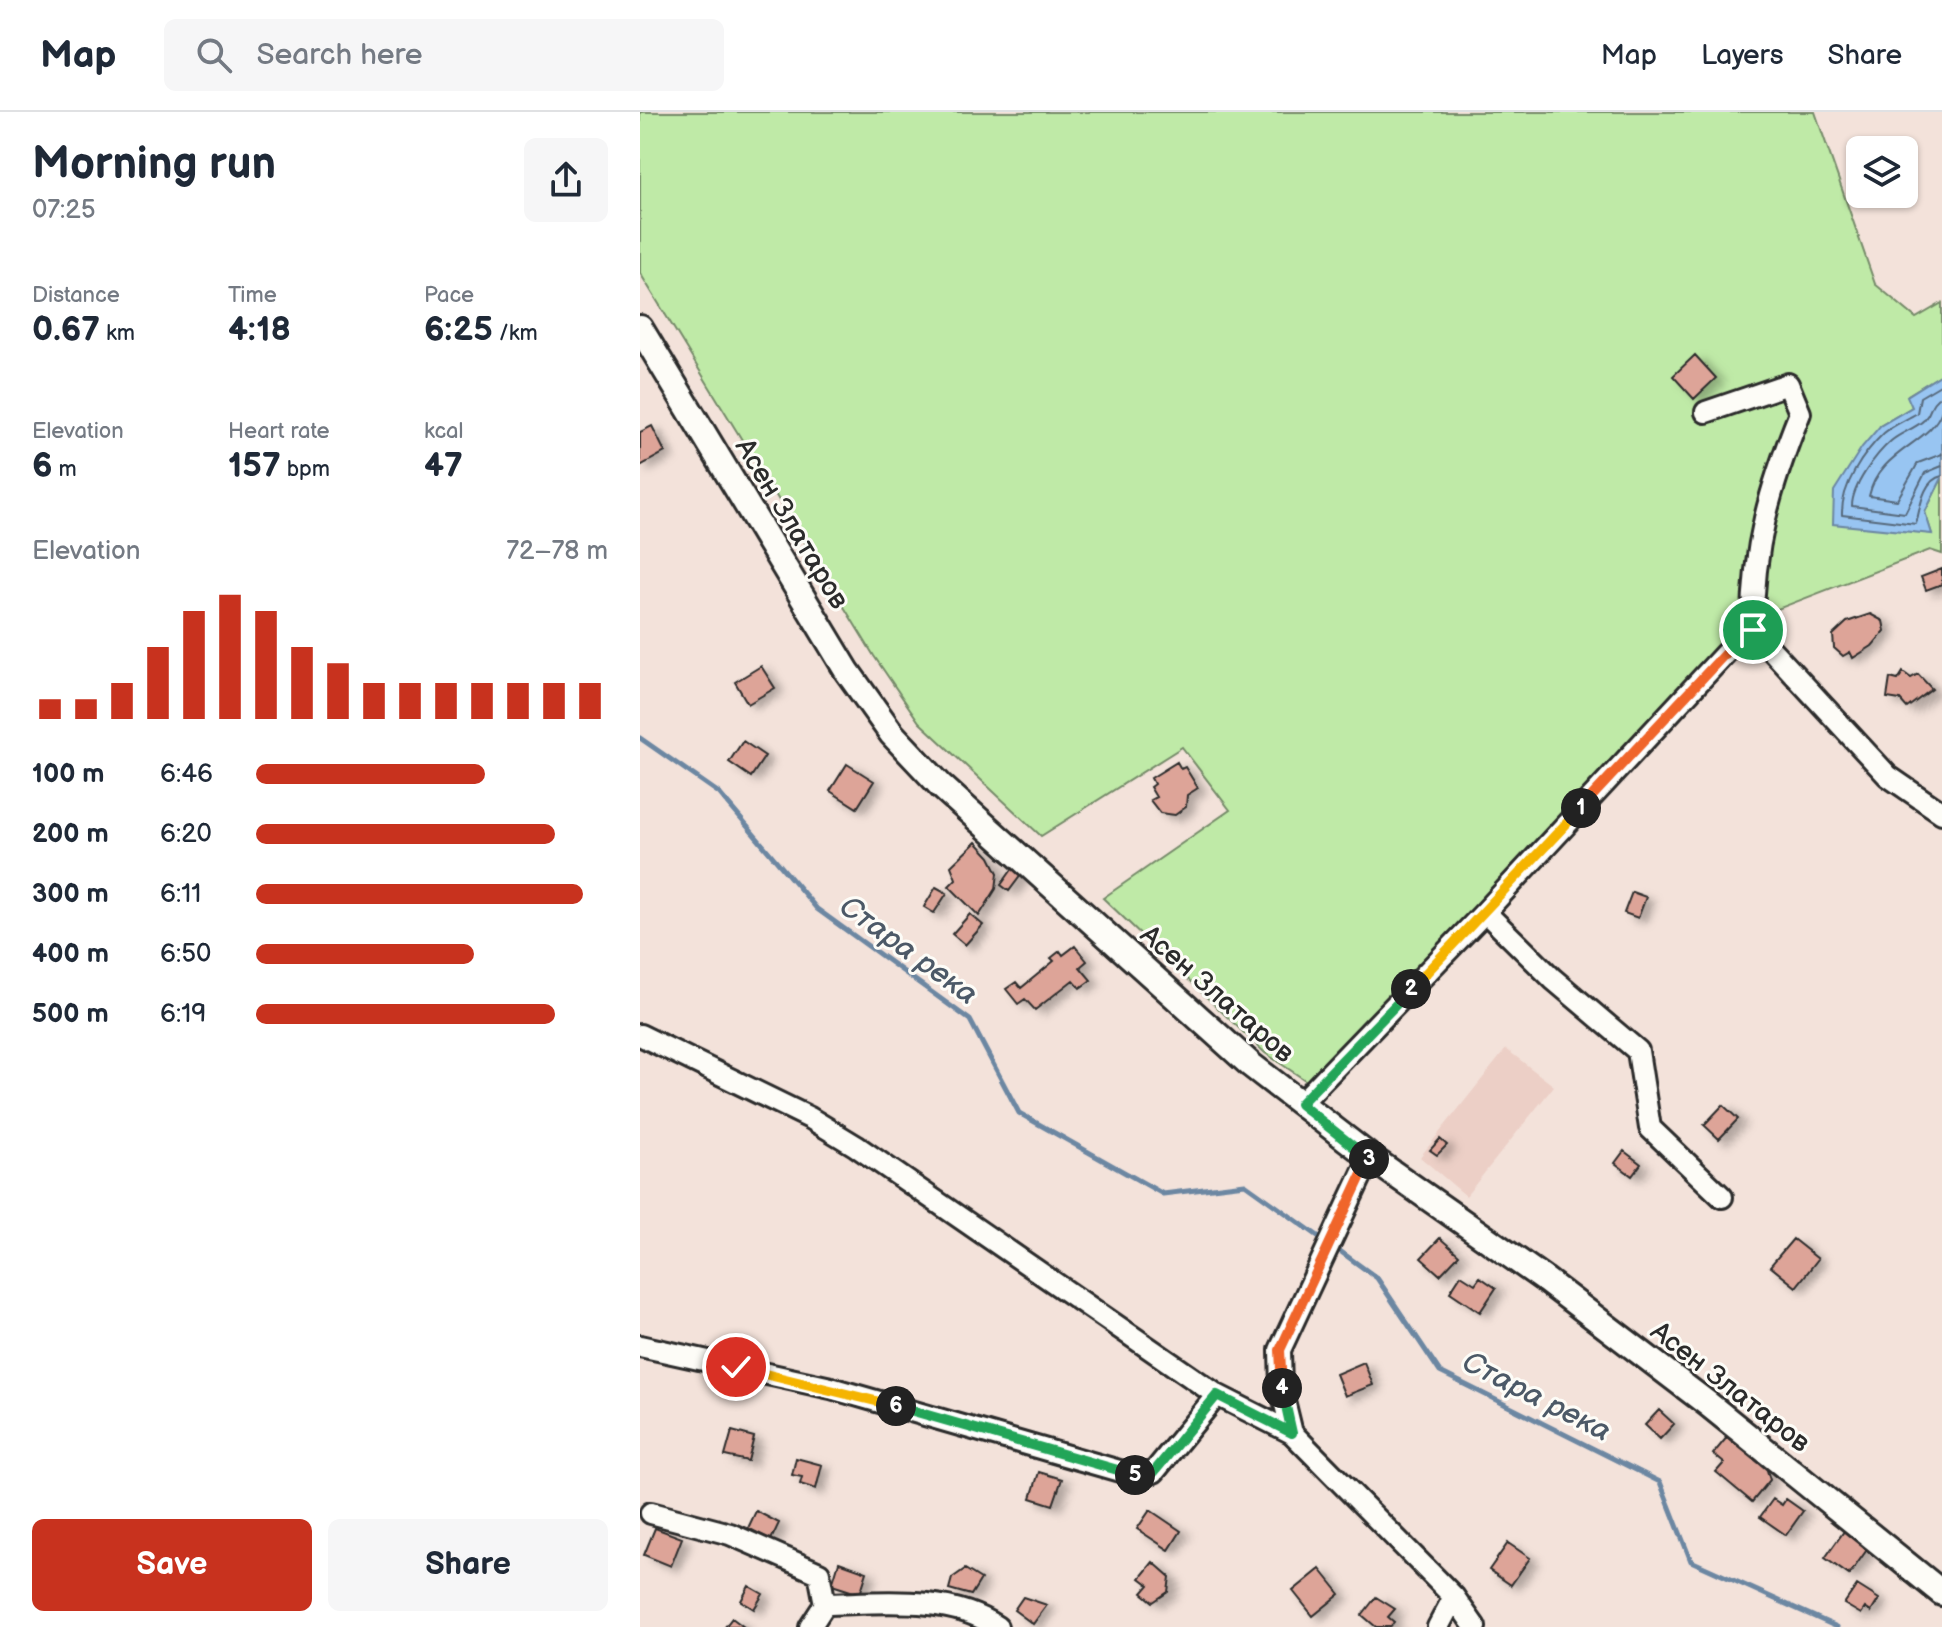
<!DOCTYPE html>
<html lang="en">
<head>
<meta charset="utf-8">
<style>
  body { margin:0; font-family:"Balsamiq Sans",sans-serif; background:#f6f6f7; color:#1f2937; height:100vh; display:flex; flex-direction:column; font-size:30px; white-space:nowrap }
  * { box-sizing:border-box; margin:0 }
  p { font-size:26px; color:#747a83 }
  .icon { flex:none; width:44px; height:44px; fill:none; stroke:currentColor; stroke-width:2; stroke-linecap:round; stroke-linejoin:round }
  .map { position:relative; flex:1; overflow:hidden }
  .side { display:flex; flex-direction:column; background:#fff; width:640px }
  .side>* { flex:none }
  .tools { position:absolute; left:1206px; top:24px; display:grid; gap:16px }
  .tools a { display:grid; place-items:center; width:72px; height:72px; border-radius:12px; background:#fff; box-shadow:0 2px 6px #0004; font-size:40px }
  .pin { position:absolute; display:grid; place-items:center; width:68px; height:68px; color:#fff; margin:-34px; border:4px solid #fff; border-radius:50%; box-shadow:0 2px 8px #0007 }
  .km { position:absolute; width:40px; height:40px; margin:-20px; border-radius:50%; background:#222; color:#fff; font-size:22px; line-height:40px; text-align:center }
  .round { display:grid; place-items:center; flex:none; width:84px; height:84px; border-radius:12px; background:#f6f6f7 }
  .headline { display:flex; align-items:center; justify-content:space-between; height:136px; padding:0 32px }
  h1 { font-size:44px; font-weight:600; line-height:60px }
  .figures { display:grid; grid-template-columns:repeat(3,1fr); gap:12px; height:136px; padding:8px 32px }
  .figures div { display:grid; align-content:center }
  .figures b { font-size:34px; font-weight:600 }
  .figures small { font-size:22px; font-weight:400 }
  .figures p { font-size:22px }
  .chart { height:224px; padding:16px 32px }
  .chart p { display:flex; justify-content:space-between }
  .chart svg { width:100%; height:144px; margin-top:8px; stroke:#c8321e; stroke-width:6 }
  .primary-button { display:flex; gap:16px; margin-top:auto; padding:16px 32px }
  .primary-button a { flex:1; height:92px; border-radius:12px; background:#c8321e; color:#fff; font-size:32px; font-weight:600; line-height:92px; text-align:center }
  .primary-button a+a { background:#f6f6f7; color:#1f2937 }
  ul { padding:0 32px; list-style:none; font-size:26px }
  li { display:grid; grid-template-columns:128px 96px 1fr; align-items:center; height:60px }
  li i { height:20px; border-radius:10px; background:#c8321e }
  header { display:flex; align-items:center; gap:48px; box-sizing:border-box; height:112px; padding:0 40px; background:#fff; border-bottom:2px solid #e0e1e3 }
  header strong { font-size:38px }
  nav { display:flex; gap:44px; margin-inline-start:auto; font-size:28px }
  .search { width:560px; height:72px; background:#f6f6f7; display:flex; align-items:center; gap:20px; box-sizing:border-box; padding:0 28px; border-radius:12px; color:#747a83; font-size:30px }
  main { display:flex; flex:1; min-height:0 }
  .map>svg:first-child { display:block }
  .built { fill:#eccfc6 }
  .green { fill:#bfeaa7; stroke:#758a69; stroke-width:2 }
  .water { fill:#98c5f2; stroke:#6c87a2; stroke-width:2 }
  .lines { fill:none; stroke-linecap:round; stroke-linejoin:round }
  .shore { stroke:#57697b; stroke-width:2 }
  .stream { stroke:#6c87a2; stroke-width:5 }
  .building { fill:#dda498; stroke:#2b2b2b; stroke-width:2; filter:url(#shadow) }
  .minor-casing { stroke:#2b2b2b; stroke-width:26 }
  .tertiary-casing { stroke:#2b2b2b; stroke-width:30 }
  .minor { stroke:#fdfcf7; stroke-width:20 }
  .tertiary { stroke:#fdfcf7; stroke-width:24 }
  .split-1-casing { stroke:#fff; stroke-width:16 }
  .split-2-casing { stroke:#fff; stroke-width:16 }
  .split-3-casing { stroke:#fff; stroke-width:16 }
  .split-4-casing { stroke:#fff; stroke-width:16 }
  .split-5-casing { stroke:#fff; stroke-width:16 }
  .split-6-casing { stroke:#fff; stroke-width:16 }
  .split-7-casing { stroke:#fff; stroke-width:16 }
  .split-1 { stroke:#f0652b; stroke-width:10 }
  .split-2 { stroke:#f5b400; stroke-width:10 }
  .split-3 { stroke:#22a559; stroke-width:10 }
  .split-4 { stroke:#f0652b; stroke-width:10 }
  .split-5 { stroke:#22a559; stroke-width:10 }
  .split-6 { stroke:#22a559; stroke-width:10 }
  .split-7 { stroke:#f5b400; stroke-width:10 }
  .labels { text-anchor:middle; stroke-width:6; stroke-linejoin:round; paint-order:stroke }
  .street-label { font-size:28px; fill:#2b2b2b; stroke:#fdfcf7 }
  .water-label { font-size:30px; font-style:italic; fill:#4c5967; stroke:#fdfcf7 }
</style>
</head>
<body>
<header>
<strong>Map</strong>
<div class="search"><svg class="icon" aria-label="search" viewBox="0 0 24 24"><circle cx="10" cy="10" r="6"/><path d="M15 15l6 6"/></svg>Search here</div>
<nav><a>Map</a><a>Layers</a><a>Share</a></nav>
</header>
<main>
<section class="side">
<div class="headline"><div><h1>Morning run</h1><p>07:25</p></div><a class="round"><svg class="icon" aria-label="share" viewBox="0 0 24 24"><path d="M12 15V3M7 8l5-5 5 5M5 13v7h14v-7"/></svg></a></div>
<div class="figures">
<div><p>Distance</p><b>0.67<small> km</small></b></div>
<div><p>Time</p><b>4:18</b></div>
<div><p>Pace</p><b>6:25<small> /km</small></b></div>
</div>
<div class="figures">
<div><p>Elevation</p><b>6<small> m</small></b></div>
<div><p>Heart rate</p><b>157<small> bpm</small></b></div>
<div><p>kcal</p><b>47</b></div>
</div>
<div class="chart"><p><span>Elevation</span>72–78 m</p>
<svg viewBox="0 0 160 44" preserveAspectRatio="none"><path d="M5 44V38M15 44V38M25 44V33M35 44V22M45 44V11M55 44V6M65 44V11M75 44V22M85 44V27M95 44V33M105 44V33M115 44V33M125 44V33M135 44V33M145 44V33M155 44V33"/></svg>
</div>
<ul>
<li><b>100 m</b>6:46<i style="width:65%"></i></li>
<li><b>200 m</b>6:20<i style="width:85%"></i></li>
<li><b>300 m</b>6:11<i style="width:93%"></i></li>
<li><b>400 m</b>6:50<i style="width:62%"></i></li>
<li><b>500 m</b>6:19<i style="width:85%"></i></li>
</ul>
<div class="primary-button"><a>Save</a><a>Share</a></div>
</section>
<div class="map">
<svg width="1302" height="1515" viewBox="0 0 1302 1515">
  <defs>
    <filter id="shadow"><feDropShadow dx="8" dy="4.5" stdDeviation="4" flood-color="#0004"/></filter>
  </defs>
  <rect width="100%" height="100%" fill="#f3e2da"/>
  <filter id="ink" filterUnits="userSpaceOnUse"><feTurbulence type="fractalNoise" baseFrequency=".0125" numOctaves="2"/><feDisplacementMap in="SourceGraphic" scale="16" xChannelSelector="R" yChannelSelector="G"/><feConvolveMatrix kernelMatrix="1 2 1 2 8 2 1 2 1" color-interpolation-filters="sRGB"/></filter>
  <g filter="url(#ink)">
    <path class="built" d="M866 937 914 974 826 1084 780 1045Z"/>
    <path class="green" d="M0 0H1175L1235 172 1276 206 1302 191V262L1268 283 1272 295 1240 314 1292 422 1285 400 1302 366V442L1290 438 1109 508 668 970 625 941 463 786 590 698 542 635 401 724 279 610 234 544 0 161Z"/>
    <path class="water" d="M1302 262V366L1285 400 1292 422 1193 412 1194 379 1222 335 1240 314 1272 295 1267 284Z"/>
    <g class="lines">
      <path class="shore" d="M1302 272 1280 285 1277 301C1266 308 1253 313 1244 321 1223 341 1201 374 1202 403L1276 412C1280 398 1282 368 1302 364
        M1302 283C1287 293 1294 297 1284 308 1275 317 1261 320 1251 329 1236 342 1212 374 1212 394L1265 401 1285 361 1302 354
        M1302 298C1291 332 1239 338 1229 384L1257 388 1278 351 1302 342"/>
      <path class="stream" d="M0 626 79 681 177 797 330 908 379 1001 523 1082 605 1072 685 1129
        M693 1134 737 1166 800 1260 1020 1370 1051 1449 1197 1515"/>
    </g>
    <path class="building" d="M1055 243 1076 266 1054 287 1033 264Z
      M12 314 25 340 0 354V320Z
      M1302 457V472L1286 478 1281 465Z
      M1230 502 1243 509 1245 519 1232 534 1213 546 1210 540 1203 544 1194 536 1193 523 1207 510Z
      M121 554 135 576 108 592 95 570Z
      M1263 560 1271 566 1278 562 1292 577 1267 596 1260 588 1247 586 1250 566 1258 568Z
      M103 629 125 644 111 665 89 650Z
      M537 650 541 657 545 655 558 676 547 683 546 695 535 703 520 701 510 688 516 685 510 675 514 672 511 666Z
      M207 652 234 669 217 696 190 679Z
      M336 730 350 745 358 761 356 777 339 804 309 774 316 767 311 754Z
      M364 739 387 755 369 779 361 773 373 756 359 746Z
      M296 775 307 781 294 801 284 795Z
      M992 780 1006 785 998 806 984 801Z
      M330 802 343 813 325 833 312 822Z
      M435 834 447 849 440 855 451 868 440 876 433 868 395 898 385 887 378 892 366 877 376 870 381 876 414 849 411 846 420 839 423 843Z
      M1083 993 1098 1007 1079 1027 1064 1013Z
      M800 1027 807 1033 797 1043 790 1038Z
      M984 1039 1001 1052 992 1064 975 1051Z
      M800 1126 819 1143 800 1163 781 1146Z
      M1153 1127 1178 1147 1156 1175 1130 1154Z
      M821 1163 835 1172 840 1165 856 1176 840 1200 810 1180Z
      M724 1250 733 1273 705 1284 696 1262Z
      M1019 1298 1034 1312 1020 1327 1005 1313Z
      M92 1319 114 1325 108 1349 85 1344Z
      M1088 1324 1126 1355 1130 1368 1112 1390 1076 1360 1084 1351 1073 1342Z
      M156 1346 182 1353 176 1377 160 1372 162 1365 152 1363Z
      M399 1360 422 1367 413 1393 391 1386Z
      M1133 1387 1142 1393 1146 1387 1163 1399 1146 1423 1120 1405Z
      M510 1398 541 1419 529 1438 497 1417Z
      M116 1399 139 1411 131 1428 108 1416Z
      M1207 1415 1231 1432 1209 1463 1185 1446Z
      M15 1416 42 1426 31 1454 4 1443Z
      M868 1431 890 1446 871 1473 849 1458Z
      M199 1450 227 1460 220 1482 192 1473Z
      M513 1450 530 1465 528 1480 513 1490 502 1481 509 1473 500 1466Z
      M325 1457 341 1467 331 1483 309 1477 312 1466Z
      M680 1457 700 1482 673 1504 653 1479Z
      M1217 1473 1239 1487 1231 1500 1225 1496 1221 1502 1204 1492Z
      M109 1474 123 1482 114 1497 101 1489Z
      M383 1485 407 1493 393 1512 374 1498Z
      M736 1485 755 1497 748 1505 754 1510 750 1515H736L722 1503Z
      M92 1506 104 1515H85Z"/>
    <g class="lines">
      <g class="minor-casing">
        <path id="minor" d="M1066 300 1148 272 1160 301C1130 375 1112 437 1113 518L1248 664 1302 701
          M845 800 913 867 998 939 1010 1016 1082 1085
          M0 923 170 1006 216 1034 577 1283 652 1321
          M660 992 845 800 1094 532 1113 518
          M730 1045 640 1238 641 1276 652 1321 814 1485 835 1515
          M0 1234 191 1276 497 1364 514 1360 577 1283
          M11 1401 90 1422 179 1461 185 1492 170 1515
          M185 1492C240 1491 309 1482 357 1515
          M798 1515 814 1485"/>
      </g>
      <g class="tertiary-casing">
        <path id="tertiary" d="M0 216 207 559 252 622 301 674 611 953 730 1045 904 1167 1068 1292 1302 1481"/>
      </g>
      <use href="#minor" class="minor"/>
      <use href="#tertiary" class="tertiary"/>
    </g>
  </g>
  <g class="lines" filter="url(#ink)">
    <g class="split-1-casing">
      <path id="split-1" d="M941 696 1094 532 1113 518"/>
    </g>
    <g class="split-2-casing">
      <path id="split-2" d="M771 877 941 696"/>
    </g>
    <g class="split-3-casing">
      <path id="split-3" d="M729 1047 660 992 771 877"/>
    </g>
    <g class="split-4-casing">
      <path id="split-4" d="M642 1276 640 1238 729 1047"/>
    </g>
    <g class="split-5-casing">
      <path id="split-5" d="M495 1363 514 1360 577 1283 652 1321 642 1276"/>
    </g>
    <g class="split-6-casing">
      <path id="split-6" d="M256 1294 495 1363"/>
    </g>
    <g class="split-7-casing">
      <path id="split-7" d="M96 1255 256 1294"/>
    </g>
    <use href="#split-1" class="split-1"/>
    <use href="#split-2" class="split-2"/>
    <use href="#split-3" class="split-3"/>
    <use href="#split-4" class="split-4"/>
    <use href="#split-5" class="split-5"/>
    <use href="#split-6" class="split-6"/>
    <use href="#split-7" class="split-7"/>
  </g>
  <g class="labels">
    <g class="street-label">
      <text transform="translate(153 411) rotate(59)" y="10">Асен Златаров</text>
      <text transform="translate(578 881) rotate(41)" y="10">Асен Златаров</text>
      <text transform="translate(1091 1274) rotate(38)" y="10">Асен Златаров</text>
    </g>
    <g class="water-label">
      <text transform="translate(269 838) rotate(36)" y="10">Стара река</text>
      <text transform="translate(897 1284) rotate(27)" y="10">Стара река</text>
    </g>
  </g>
</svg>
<div class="tools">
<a><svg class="icon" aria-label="layers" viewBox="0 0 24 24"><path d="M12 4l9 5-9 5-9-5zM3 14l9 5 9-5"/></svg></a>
</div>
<div class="pin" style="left:1113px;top:518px;background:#1e9e55"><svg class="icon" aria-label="arrive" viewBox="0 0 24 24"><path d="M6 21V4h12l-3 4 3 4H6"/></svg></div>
<div class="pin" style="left:96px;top:1255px;background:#d93025"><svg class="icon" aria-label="check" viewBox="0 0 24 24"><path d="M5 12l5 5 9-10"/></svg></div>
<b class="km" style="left:941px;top:696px">1</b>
<b class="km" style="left:771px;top:877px">2</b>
<b class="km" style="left:729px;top:1047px">3</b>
<b class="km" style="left:642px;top:1276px">4</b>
<b class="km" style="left:495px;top:1363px">5</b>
<b class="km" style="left:256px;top:1294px">6</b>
</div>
</main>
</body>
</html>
